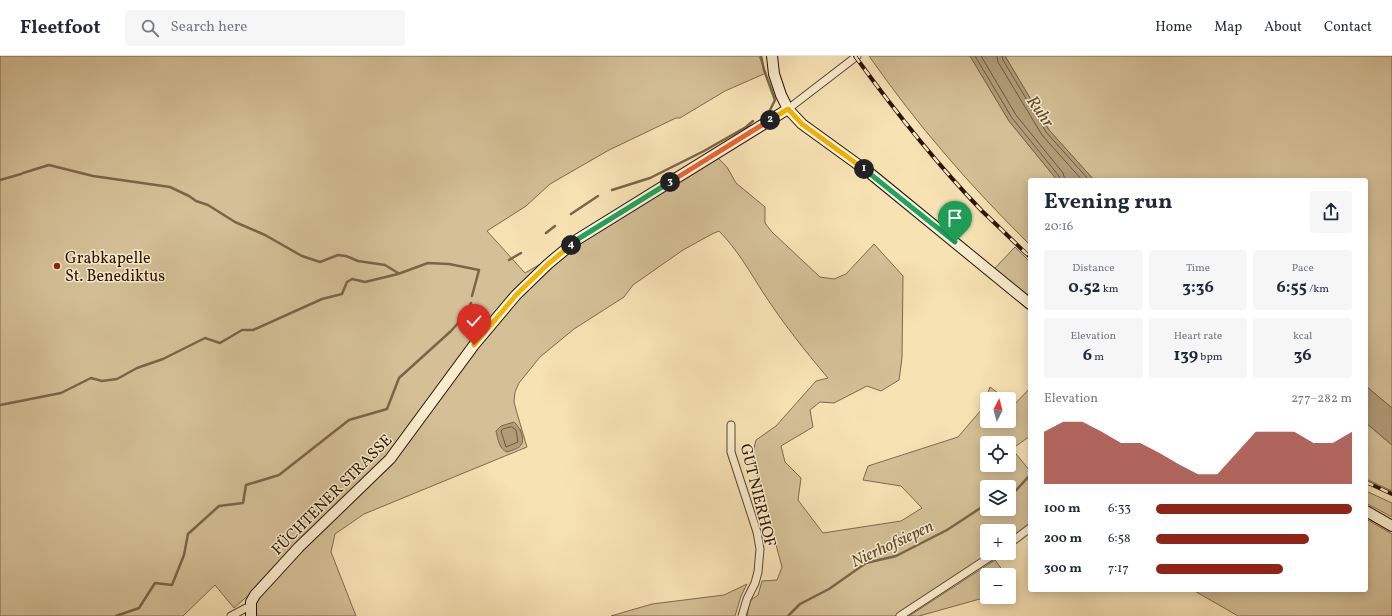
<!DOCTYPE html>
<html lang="en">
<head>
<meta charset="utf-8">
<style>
  body { margin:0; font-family:Vollkorn,serif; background:#f6f6f7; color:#1f2937; height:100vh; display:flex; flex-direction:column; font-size:15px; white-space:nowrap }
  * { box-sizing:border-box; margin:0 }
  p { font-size:13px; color:#747a83 }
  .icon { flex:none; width:22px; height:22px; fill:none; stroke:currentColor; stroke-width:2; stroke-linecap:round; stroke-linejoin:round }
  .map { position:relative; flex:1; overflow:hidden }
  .side { position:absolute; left:1028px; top:122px; width:340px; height:414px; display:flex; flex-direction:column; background:#fff; border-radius:4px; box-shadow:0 2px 10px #0003 }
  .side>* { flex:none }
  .needle { width:26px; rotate:6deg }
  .tools { position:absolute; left:980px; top:336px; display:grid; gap:8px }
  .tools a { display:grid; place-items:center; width:36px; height:36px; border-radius:4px; background:#fff; box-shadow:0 2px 10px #0003; font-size:20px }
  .pin { position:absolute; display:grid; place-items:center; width:34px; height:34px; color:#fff; margin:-41px -17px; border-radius:50% 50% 50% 0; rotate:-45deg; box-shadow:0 0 4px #0007 }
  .pin .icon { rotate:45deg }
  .km { position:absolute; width:20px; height:20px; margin:-10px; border-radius:50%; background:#222; color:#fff; font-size:11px; line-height:20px; text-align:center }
  .round { display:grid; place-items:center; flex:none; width:42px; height:42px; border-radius:4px; background:#f6f6f7 }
  .summary { display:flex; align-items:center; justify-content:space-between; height:68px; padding:0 16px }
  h1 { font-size:22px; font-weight:700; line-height:30px }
  .metrics { display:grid; grid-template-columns:repeat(3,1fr); gap:6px; height:68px; padding:4px 16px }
  .metrics div { display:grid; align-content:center; border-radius:4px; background:#f6f6f7; text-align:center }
  .metrics b { font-size:17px; font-weight:700 }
  .metrics small { font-size:11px; font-weight:400 }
  .metrics p { font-size:11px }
  .chart { height:112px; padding:8px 16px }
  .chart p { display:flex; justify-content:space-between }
  .chart svg { width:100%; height:72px; margin-top:4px; fill:#8f2418; opacity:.7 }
  ul { padding:0 16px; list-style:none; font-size:13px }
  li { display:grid; grid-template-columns:64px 48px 1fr; align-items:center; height:30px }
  li i { height:10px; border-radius:5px; background:#8f2418 }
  header { display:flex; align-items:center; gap:24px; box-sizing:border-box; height:56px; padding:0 20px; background:#fff; border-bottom:1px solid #e0e1e3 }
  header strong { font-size:19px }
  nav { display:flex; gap:22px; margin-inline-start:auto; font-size:14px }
  .search { width:280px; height:36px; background:#f6f6f7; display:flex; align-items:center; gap:10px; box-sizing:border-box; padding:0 14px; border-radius:4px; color:#747a83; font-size:15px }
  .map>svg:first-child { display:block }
  .green { fill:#d4bf96; stroke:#7e694c; fill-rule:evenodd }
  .water { fill:#b09c78; stroke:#796549 }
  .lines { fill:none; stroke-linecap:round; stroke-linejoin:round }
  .shore { stroke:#6c583e; stroke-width:1 }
  .stream { stroke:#796549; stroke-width:2.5 }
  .street-casing { stroke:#5b472f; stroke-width:9 }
  .secondary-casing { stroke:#271303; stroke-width:12 }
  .street { stroke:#faecce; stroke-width:7 }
  .secondary { stroke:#faecce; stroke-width:10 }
  .rail-casing { stroke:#271303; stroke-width:4 }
  .rail { stroke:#faecce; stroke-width:2.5; stroke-dasharray:8; stroke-linecap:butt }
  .split-1-casing { stroke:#fff; stroke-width:8 }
  .split-2-casing { stroke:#fff; stroke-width:8 }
  .split-3-casing { stroke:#fff; stroke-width:8 }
  .split-4-casing { stroke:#fff; stroke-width:8 }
  .split-5-casing { stroke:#fff; stroke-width:8 }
  .split-1 { stroke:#22a559; stroke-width:5 }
  .split-2 { stroke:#f5b400; stroke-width:5 }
  .split-3 { stroke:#f0652b; stroke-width:5 }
  .split-4 { stroke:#22a559; stroke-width:5 }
  .split-5 { stroke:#f5b400; stroke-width:5 }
  .poi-dot { fill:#8f2418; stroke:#faecce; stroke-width:1.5 }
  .labels { text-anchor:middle; stroke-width:3; stroke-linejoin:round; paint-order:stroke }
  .poi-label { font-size:16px; fill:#271303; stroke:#faecce; text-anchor:start }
  .street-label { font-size:16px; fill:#271303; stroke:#faecce }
  .water-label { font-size:17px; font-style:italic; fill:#5e4a32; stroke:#faecce }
</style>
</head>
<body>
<header>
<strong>Fleetfoot</strong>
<div class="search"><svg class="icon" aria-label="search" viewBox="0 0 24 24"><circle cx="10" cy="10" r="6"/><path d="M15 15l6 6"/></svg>Search here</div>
<nav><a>Home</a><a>Map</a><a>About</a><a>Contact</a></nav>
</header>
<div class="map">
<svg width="1392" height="560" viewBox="0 0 1392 560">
  <rect width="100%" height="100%" fill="#f7e2b4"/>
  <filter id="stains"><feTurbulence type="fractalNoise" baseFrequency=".005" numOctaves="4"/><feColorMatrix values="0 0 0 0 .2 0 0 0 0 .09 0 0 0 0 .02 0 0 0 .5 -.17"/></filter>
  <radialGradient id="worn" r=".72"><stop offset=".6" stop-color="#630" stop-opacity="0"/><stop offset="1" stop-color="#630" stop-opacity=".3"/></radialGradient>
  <path class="green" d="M0 0H759L766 17 725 35 680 62H676L609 94 550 128 526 150 487 175 525 217 683 124 716 100 727 111 736 127 765 151V167L772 176 820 221 834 223 846 218 874 188 903 220 902 302 899 324 881 335 867 330 834 347 820 346 810 354 813 371 781 390 785 406 801 422 798 444 823 477 901 465 922 452 901 430 863 424 868 410 958 381 982 353 990 331 1006 343H987V365H1009V346L1014 349 1030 332V380L1012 393 1030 415V468L1009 484V475H987V497H991L895 560H747L749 548 751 544 758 539 762 525 777 524 782 511 752 400 756 384 776 370 816 325 828 322C805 295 783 267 764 238 750 216 737 193 719 175L712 178 683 194 633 229 624 241 574 273 540 301 519 327 515 336 514 346 517 357 527 391 364 458 335 478 331 496 356 560H254L252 536 234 552 215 529 183 560H0ZM520 373C525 390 522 390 507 396ZM987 387H1009V409H987ZM987 431H1009V453H987Z
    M869 0H970L1009 65 1057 124H1030V189C1001 160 972 130 945 98 918 67 893 34 869 0Z
    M1005 0H1392V352L1366 330V124H1094L1049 74Z
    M1015 191 1030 206V244L994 213Z
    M1366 367 1392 389V435L1366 423Z
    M1366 435 1392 447V461L1366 447Z
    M1366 463 1392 478V560H1238L1193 534H1366Z
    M995 504 1006 519H987V541L919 560H909Z
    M747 528 741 540 735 560H611L652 548 724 539Z"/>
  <path class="water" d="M970 0H1005L1049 74 1094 124H1057L1009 65Z
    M1366 330 1392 352V389L1366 367Z
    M514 366C519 370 526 383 521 389 519 393 511 394 507 396 499 393 498 383 496 375L501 370Z"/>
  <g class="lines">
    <path class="shore" d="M975 0 1012 62 1059 120 1060 124
      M981 0 1016 59 1063 117 1065 124
      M997 0 998 6 1042 79 1082 124
      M1002 0 1003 4 1046 76 1089 124
      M512 371 516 374 518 386 506 391 501 375 503 373Z"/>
    <path class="stream" d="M761 0 764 14 775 44 769 56
      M23 117 49 109 93 120 170 131 189 140 196 145 208 149 235 166 265 179 302 200 320 206 338 199 346 200 358 205 385 209 398 217
      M0 124 21 118
      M612 134 650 122 704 95 746 71 753 65
      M571 158 598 140
      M546 177 555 170
      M509 204 521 197
      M0 349 61 337 91 322 102 325 117 323 137 312 163 303 205 282 220 287 242 274H253L322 243 342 238 347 226 352 223 365 226 398 218 428 207 449 208 479 214 472 240
      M1009 442 1030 419
      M116 560 139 552 155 527 172 529 184 499 188 478 219 450 243 447 246 429 279 419 349 364 387 353 399 322 451 275 468 256 471 247
      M788 560 800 548 829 533 866 507 896 500 947 474 979 453 987 450"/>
    <g class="street-casing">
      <path id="street" d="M788 53 857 0
        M731 369V396L757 476 760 493 758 516 755 527 747 543 742 560
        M1009 488 1030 472
        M231 560 246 552H250
        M900 560 996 497"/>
    </g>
    <g class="secondary-casing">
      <path id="secondary" d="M772 0 774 18 781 39 788 53 802 68 871 118 1030 248
        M1366 455 1392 470
        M251 560V546L255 539 299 491 390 403 474 289 516 239 548 208 578 183 788 53"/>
    </g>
    <use href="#street" class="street"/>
    <use href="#secondary" class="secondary"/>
    <g class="rail-casing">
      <path id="rail" d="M855 0C894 54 936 107 982 155 998 170 1014 186 1030 201
        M1366 426 1392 438"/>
    </g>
    <use href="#rail" class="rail"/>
  </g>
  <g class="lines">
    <g class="split-1-casing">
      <path id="split-1" d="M864 113 955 186"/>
    </g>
    <g class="split-2-casing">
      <path id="split-2" d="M770 64 788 53 802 68 864 113"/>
    </g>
    <g class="split-3-casing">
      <path id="split-3" d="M670 126 770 64"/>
    </g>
    <g class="split-4-casing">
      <path id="split-4" d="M571 189 578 183 670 126"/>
    </g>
    <g class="split-5-casing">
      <path id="split-5" d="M474 289 516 239 548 208 571 189"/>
    </g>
    <use href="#split-1" class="split-1"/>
    <use href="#split-2" class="split-2"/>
    <use href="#split-3" class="split-3"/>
    <use href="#split-4" class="split-4"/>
    <use href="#split-5" class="split-5"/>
  </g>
  <circle class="poi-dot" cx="57" cy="210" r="4"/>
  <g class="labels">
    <g class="poi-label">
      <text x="65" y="207">Grabkapelle<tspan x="65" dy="18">St. Benediktus</tspan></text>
    </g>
    <g class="street-label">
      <text transform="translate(331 438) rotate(-45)" y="6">FÜCHTENER STRASSE</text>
      <text transform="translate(759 439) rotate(76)" y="6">GUT NIERHOF</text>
    </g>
    <g class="water-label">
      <text transform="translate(1041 55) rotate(55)" y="6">Ruhr</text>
      <text transform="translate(892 487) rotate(-25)" y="6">Nierhofsiepen</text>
    </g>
  </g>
  <rect width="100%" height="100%" filter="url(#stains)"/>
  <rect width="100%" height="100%" fill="url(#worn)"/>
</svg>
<div class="tools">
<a><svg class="needle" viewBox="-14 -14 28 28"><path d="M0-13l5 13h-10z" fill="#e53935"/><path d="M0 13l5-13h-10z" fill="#747a83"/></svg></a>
<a><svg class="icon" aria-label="locate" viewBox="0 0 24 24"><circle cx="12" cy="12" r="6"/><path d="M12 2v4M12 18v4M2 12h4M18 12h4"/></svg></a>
<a><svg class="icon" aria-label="layers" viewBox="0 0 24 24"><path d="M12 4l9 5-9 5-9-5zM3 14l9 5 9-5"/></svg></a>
<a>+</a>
<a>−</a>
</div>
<div class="pin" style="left:955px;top:186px;background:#1e9e55"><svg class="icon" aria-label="arrive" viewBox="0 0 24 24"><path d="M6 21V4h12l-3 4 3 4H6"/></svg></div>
<div class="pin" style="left:474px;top:289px;background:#d93025"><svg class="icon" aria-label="check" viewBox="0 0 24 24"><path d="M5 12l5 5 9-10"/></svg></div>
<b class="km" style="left:864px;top:113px">1</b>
<b class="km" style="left:770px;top:64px">2</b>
<b class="km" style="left:670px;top:126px">3</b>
<b class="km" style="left:571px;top:189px">4</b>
<section class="side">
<div class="summary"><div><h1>Evening run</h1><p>20:16</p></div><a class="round"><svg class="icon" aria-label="share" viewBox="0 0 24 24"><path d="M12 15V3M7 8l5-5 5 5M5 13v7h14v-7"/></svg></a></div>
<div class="metrics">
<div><p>Distance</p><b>0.52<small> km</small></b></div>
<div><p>Time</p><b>3:36</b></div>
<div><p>Pace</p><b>6:55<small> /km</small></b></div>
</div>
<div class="metrics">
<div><p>Elevation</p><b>6<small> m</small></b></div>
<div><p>Heart rate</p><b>139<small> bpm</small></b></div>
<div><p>kcal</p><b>36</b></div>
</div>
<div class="chart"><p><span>Elevation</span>277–282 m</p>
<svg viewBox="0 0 160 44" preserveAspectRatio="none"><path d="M0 44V12L10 6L20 6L30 12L40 19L50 19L60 25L70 32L80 38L90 38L100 25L110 12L120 12L130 12L140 19L150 19L160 12V44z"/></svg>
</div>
<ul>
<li><b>100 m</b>6:33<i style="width:100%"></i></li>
<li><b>200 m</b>6:58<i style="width:78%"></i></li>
<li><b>300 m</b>7:17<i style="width:65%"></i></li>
</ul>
</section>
</div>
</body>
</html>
